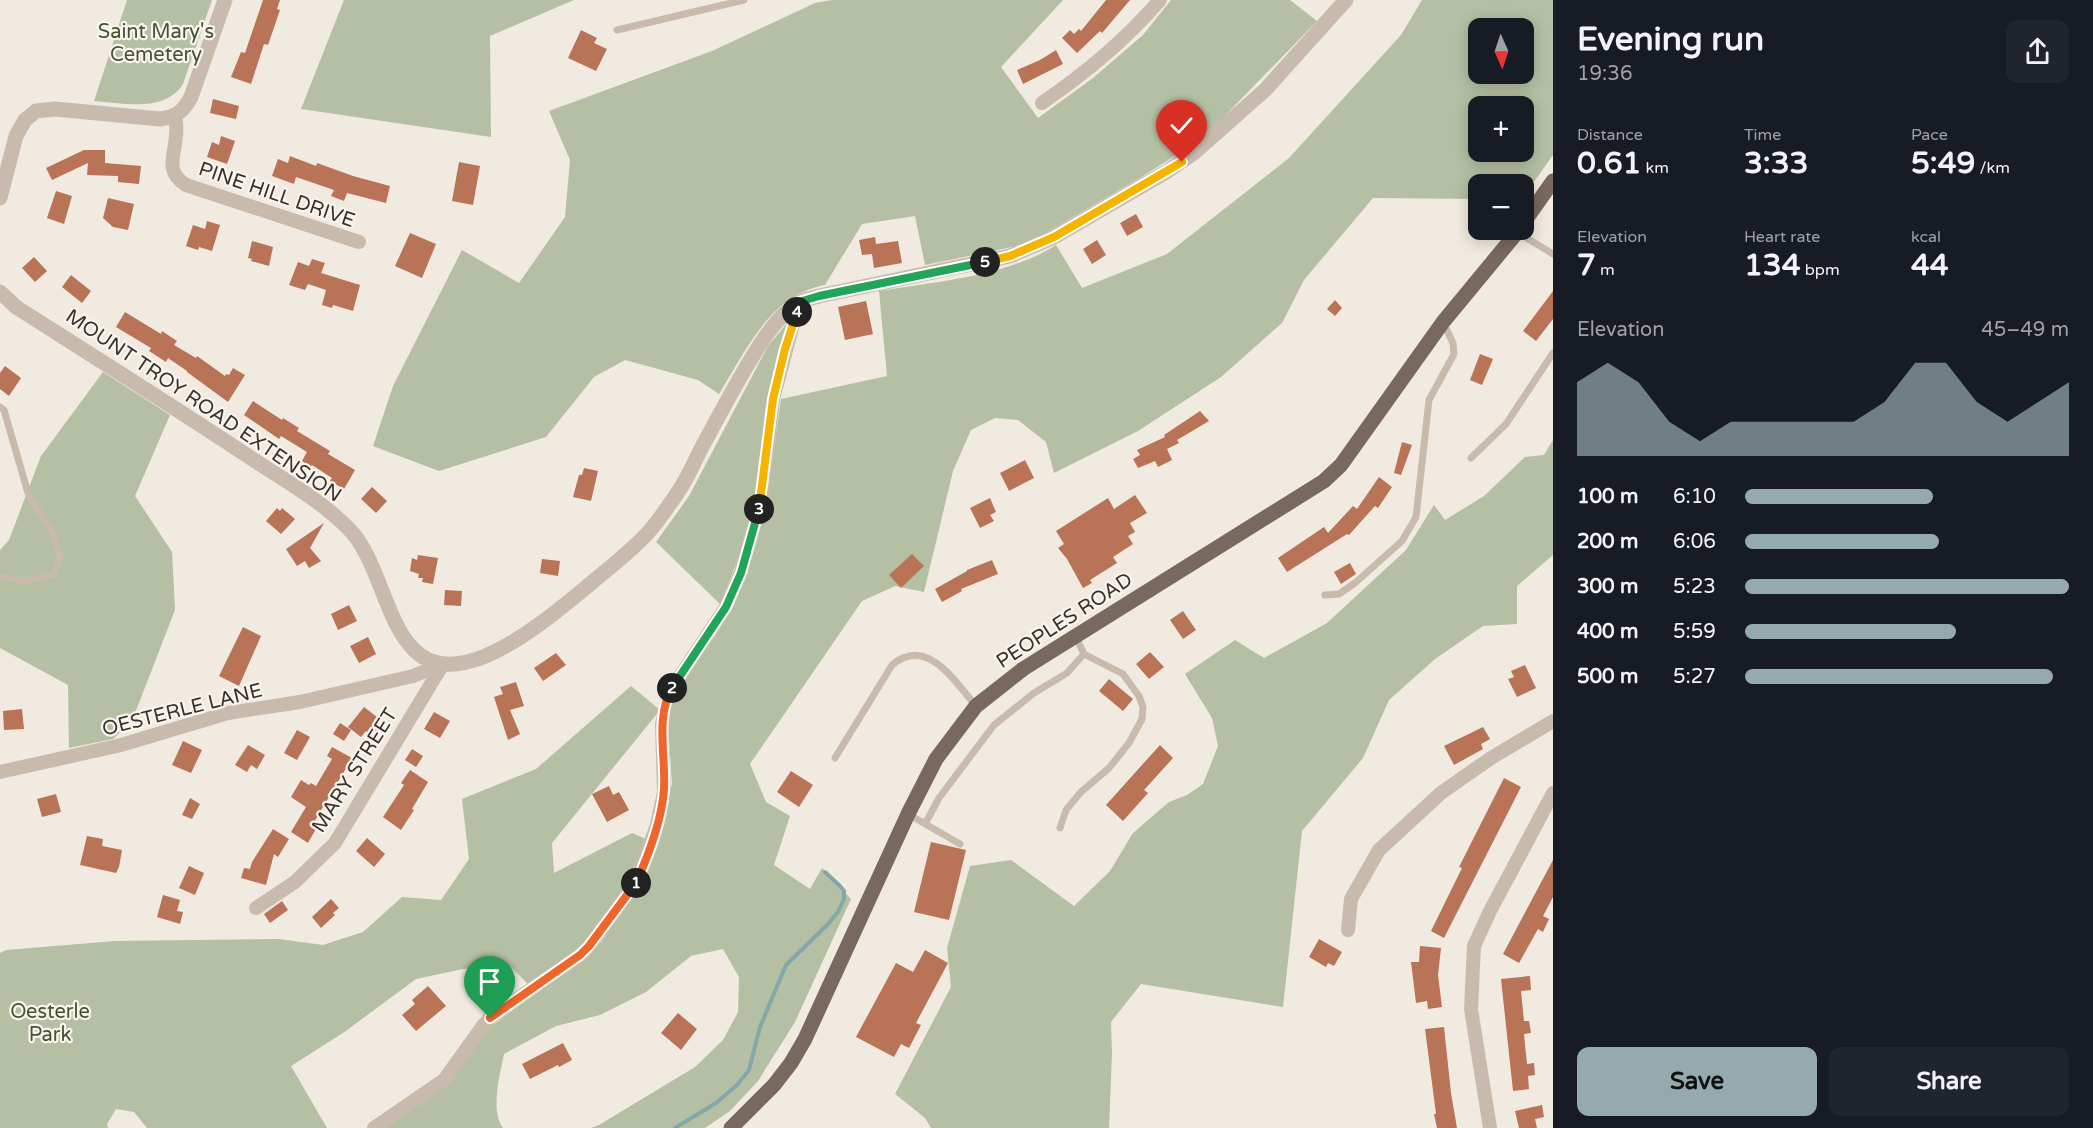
<!DOCTYPE html>
<html lang="en">
<head>
<meta charset="utf-8">
<style>
  body { margin:0; font-family:"Varela Round",sans-serif; background:#20242c; color:#f1f3f6; height:100vh; display:flex; flex-direction:column; font-size:22px; white-space:nowrap }
  * { box-sizing:border-box; margin:0 }
  p { font-size:20px; color:#9ea1a6 }
  .icon { flex:none; width:33px; height:33px; fill:none; stroke:currentColor; stroke-width:2; stroke-linecap:round; stroke-linejoin:round }
  .map { position:relative; flex:1; overflow:hidden }
  .drawer { display:flex; flex-direction:column; background:#171b24; width:540px }
  .drawer>* { flex:none }
  .needle { width:39px; rotate:177deg }
  .buttons { position:absolute; left:1468px; top:18px; display:grid; gap:12px }
  .buttons a { display:grid; place-items:center; width:66px; height:66px; border-radius:12px; background:#171b24; box-shadow:0 3px 15px #0003; font-size:30px }
  .pin { position:absolute; display:grid; place-items:center; width:51px; height:51px; color:#fff; margin:-62px -26px; border-radius:50% 50% 50% 0; rotate:-45deg; box-shadow:0 0 6px #0007 }
  .pin .icon { rotate:45deg }
  .km { position:absolute; width:30px; height:30px; margin:-15px; border-radius:50%; background:#222; color:#fff; font-size:16px; line-height:30px; text-align:center }
  .round { display:grid; place-items:center; flex:none; width:63px; height:63px; border-radius:12px; background:#20242c }
  .headline { display:flex; align-items:center; justify-content:space-between; height:102px; padding:0 24px }
  h1 { font-size:33px; font-weight:700; line-height:45px }
  .stats { display:grid; grid-template-columns:repeat(3,1fr); gap:9px; height:102px; padding:6px 24px }
  .stats div { display:grid; align-content:center }
  .stats b { font-size:30px; font-weight:700 }
  .stats small { font-size:16px; font-weight:400 }
  .stats p { font-size:16px }
  .chart { height:168px; padding:12px 24px }
  .chart p { display:flex; justify-content:space-between }
  .chart svg { width:100%; height:108px; margin-top:6px; fill:#95aaae; opacity:.7 }
  .cta { display:flex; gap:12px; margin-top:auto; padding:12px 24px }
  .cta a { flex:1; height:69px; border-radius:12px; background:#95aaae; color:#111; font-size:24px; font-weight:700; line-height:69px; text-align:center }
  .cta a+a { background:#20242c; color:#f1f3f6 }
  ul { padding:0 24px; list-style:none; font-size:20px }
  li { display:grid; grid-template-columns:96px 72px 1fr; align-items:center; height:45px }
  li i { height:15px; border-radius:8px; background:#95aaae }
  main { display:flex; flex:1; min-height:0 }
  .map>svg:first-child { display:block }
  .green { fill:#b4bfa3; fill-rule:evenodd }
  .lines { fill:none; stroke-linecap:round; stroke-linejoin:round }
  .stream { stroke:#83a8ab; stroke-width:4 }
  .building { fill:#b97357 }
  .service { stroke:#c8bbae; stroke-width:7 }
  .minor { stroke:#c8bbae; stroke-width:14 }
  .tertiary { stroke:#c8bbae; stroke-width:15 }
  .primary { stroke:#78685f; stroke-width:15 }
  .split-1-casing { stroke:#fff; stroke-width:12 }
  .split-2-casing { stroke:#fff; stroke-width:12 }
  .split-3-casing { stroke:#fff; stroke-width:12 }
  .split-4-casing { stroke:#fff; stroke-width:12 }
  .split-5-casing { stroke:#fff; stroke-width:12 }
  .split-6-casing { stroke:#fff; stroke-width:12 }
  .split-1 { stroke:#f0652b; stroke-width:8 }
  .split-2 { stroke:#f0652b; stroke-width:8 }
  .split-3 { stroke:#22a559; stroke-width:8 }
  .split-4 { stroke:#f5b400; stroke-width:8 }
  .split-5 { stroke:#22a559; stroke-width:8 }
  .split-6 { stroke:#f5b400; stroke-width:8 }
  .labels { text-anchor:middle; stroke-width:4.5; stroke-linejoin:round; paint-order:stroke }
  .park-label { font-size:20px; fill:#465332; stroke:#f9f4ee }
  .street-label { font-size:20px; fill:#38302c; stroke:#f9f4ee }
</style>
</head>
<body>
<main>
<div class="map">
<svg width="1553" height="1128" viewBox="0 0 1553 1128">
  <rect width="100%" height="100%" fill="#f1eae1"/>
  <path class="green" d="M127 0H212L183 84C164 113 124 103 94 101Z
    M344 0H574L490 36 491 137 301 109Z
    M832 0H1063L1001 67 1038 118 1093 78 1143 35 1171 0H1290L1317 21 1216 125 1187 148 1140 178 1027 244 925 265 915 216 862 224 825 285C770 295 746 350 719 394L698 380 625 360 594 377 546 437 439 471 373 446 393 386 462 250 519 283 565 217 570 160 549 111 712 51 815 3Z
    M1422 0H1553V155L1524 196V184H1479V199L1373 198 1304 280 1282 323 1221 377 1138 431 1054 473 1046 442 1018 420 995 418 971 430 953 471 924 592 895 586 862 601 750 764 766 802 790 816 774 865 810 889 822 868 851 899 795 1022 758 1081 730 1111 705 1128H591L599 1125 695 1067 723 1040 738 1012 739 977 723 949 691 956 646 992 600 1015 556 1026 504 1054C500 1074 490 1111 503 1128H381L449 1083 489 1028 590 954 602 941 640 881 667 805 672 784 668 724 672 703 682 681 716 635 737 597 756 545 766 506 781 399 887 376 879 291C935 282 1008 276 1056 245L1082 288 1167 254 1289 158 1401 35ZM1479 28H1524V74H1479ZM1479 106H1524V152H1479Z
    M787 323C767 381 766 440 754 499 747 536 735 569 720 604L656 542 689 496 768 346Z
    M103 372 170 415 135 496 172 552 175 610 132 721 113 739 69 748 68 685 0 648V550L9 540 41 456Z
    M1553 440V555L1517 586V624L1483 626 1435 659 1389 700 1363 758 1302 831 1283 1007 1141 984 1111 1022 1112 1053 1109 1128H931L925 1118 895 1094 951 987 947 948 970 866 1011 860 1074 906 1110 871 1133 833 1169 802 1187 795 1203 784 1218 746 1212 718 1185 674 1235 640 1264 658 1327 623 1406 550 1434 505 1445 520 1484 496 1525 457 1544 455Z
    M631 686 660 710 552 843 554 873 632 833 646 839C631 876 607 927 574 953 560 964 543 974 528 984L511 967 463 969 416 979 343 1033 291 1066 327 1128H147L134 1112 116 1109 107 1124 108 1128H0V953L6 950 115 941 279 939 323 945 363 932 402 897 441 900 469 859 462 799 536 769Z"/>
  <g class="lines">
    <path class="stream" d="M675 1128 716 1103 737 1085 749 1070 760 1027 786 965 828 924 838 912 844 899V891L840 886 825 872"/>
  </g>
  <path class="building" d="M263 0H280L277 9 280 10 268 45 264 44 251 84 231 77 241 52 245 53Z
    M1106 0H1130L1102 33 1100 31 1077 53 1062 38 1070 30 1074 34 1079 29 1081 31Z
    M581 30 597 38 594 43 607 49 596 71 568 58Z
    M1056 50 1063 64 1023 84 1017 70 1040 60Z
    M213 99 239 106 236 119 210 113Z
    M221 136 235 141 227 164 207 157 212 142 219 145Z
    M84 150H105V163L141 166 139 184 118 182V176L87 175 88 163 52 180 46 168Z
    M290 156 316 166 317 163 353 176 390 186 386 203 347 193 344 201 331 196 334 190 296 177 294 184 272 176 278 159 288 163Z
    M459 162 480 166 473 205 452 201Z
    M56 191 72 196 64 224 47 218Z
    M108 198 134 204 128 230 113 227 103 218Z
    M1136 214 1143 227 1127 236 1120 223Z
    M207 221 220 225 212 251 199 247 198 250 186 246 193 225 205 229Z
    M410 233 436 244 422 278 395 266Z
    M875 237 876 244 898 241 902 263 874 268 872 254 862 255 859 240Z
    M1097 240 1106 255 1092 264 1083 249Z
    M252 241 273 247 269 266 251 261 252 259 248 258Z
    M34 257 47 271 35 282 22 268Z
    M312 259 325 263 321 273 360 285 353 311 333 305 332 308 322 305 326 290 308 284 305 290 289 285 298 262 309 266Z
    M71 275 91 291 82 303 62 287Z
    M1553 291V319L1536 341 1523 331Z
    M1335 300 1342 308 1335 316 1327 309Z
    M866 301 873 334 845 340 838 307Z
    M125 312 161 334 162 331 177 341 174 345 196 358 197 356 225 376 226 374 229 375 233 368 245 375 228 402 187 372V371L168 358 166 362 149 351 151 348 116 327Z
    M1480 354 1493 359 1482 385 1470 380Z
    M5 366 21 378 9 396 0 389V373Z
    M253 401 282 420 283 418 299 428 297 431 330 451 328 454 355 470 344 489 330 481 332 478 312 465 310 467 302 461 307 452 281 436 279 439 244 415Z
    M1200 411 1209 421 1177 440 1179 443 1167 449 1172 460 1158 467 1155 461 1138 468 1133 459 1140 455 1137 450 1165 437 1164 435Z
    M1402 442 1412 445 1401 475 1394 473Z
    M1025 460 1034 478 1009 491 1000 473Z
    M584 468 598 471 591 501 573 497 579 475H582Z
    M1379 477 1392 487 1378 508 1375 506 1349 535 1347 534 1287 572 1278 558 1324 527 1328 533 1353 506 1357 509Z
    M372 487 387 501 376 513 361 499Z
    M1135 495 1147 513 1130 523 1135 532 1128 536 1133 544 1113 557 1117 563 1090 580 1092 583 1083 588 1067 559 1058 548 1064 544 1056 531 1108 498 1114 509Z
    M990 498 996 512 990 515 994 521 980 528 970 508Z
    M277 508 280 511 282 508 295 519 281 534 266 521Z
    M324 523 310 548 321 561 309 568 305 561 297 566 286 549Z
    M912 554 924 566 901 588 889 575Z
    M418 555 438 558 433 584 422 582 423 578H418L419 574 410 571 412 558 417 560Z
    M542 559 560 561 558 576 540 573Z
    M992 560 998 574 961 589 962 591 942 602 935 589 967 571V570Z
    M1350 563 1356 574 1341 584 1334 572Z
    M445 590 462 591 461 606 444 605Z
    M349 605 357 621 338 630 331 614Z
    M1183 611 1196 630 1183 639 1170 620Z
    M243 627 261 636 239 686 219 676Z
    M368 637 376 654 359 663 350 646Z
    M1150 652 1164 667 1149 679 1136 664Z
    M556 653 566 665 543 681 534 668Z
    M1525 665 1536 688 1517 697 1508 679 1514 677 1511 671Z
    M1109 679 1133 699 1123 711 1099 691Z
    M516 682 524 706 510 710 520 734 508 740 494 697 503 694 500 687Z
    M364 707 386 724 375 738 366 731 361 737 348 727Z
    M22 709 24 729 4 730 3 711Z
    M434 712 450 721 440 738 424 729Z
    M340 723 351 730 344 741 333 734Z
    M1483 727 1490 739 1481 744 1483 749 1454 765 1444 746Z
    M297 730 310 737 297 760 284 753Z
    M183 741 202 750 191 773 172 765Z
    M248 745 265 755 257 769 251 765 247 772 235 765Z
    M1160 745 1173 758 1144 790 1148 793 1123 821 1106 805Z
    M332 747 352 758 313 824 317 827 308 843 291 832 306 807 291 797 301 780 309 785 311 783 316 786 332 759 327 756Z
    M412 749 423 756 416 767 405 760Z
    M410 770 428 782 412 809 414 810 401 830 383 817 404 785 401 783Z
    M791 771 813 785 799 807 777 792Z
    M1504 778 1521 787 1444 938 1431 931 1462 868 1459 867Z
    M609 786 613 795 619 792 629 810 607 822 592 794Z
    M56 794 61 812 42 817 37 799Z
    M190 798 200 804 192 819 182 815Z
    M273 829 289 839 278 857 274 854 266 885 241 878 244 868 250 869 252 862Z
    M87 836 103 839 102 846 122 850 119 867 116 873 80 865Z
    M367 838 385 854 374 867 356 851Z
    M931 842 966 850 949 920 914 912Z
    M1553 860V897L1543 916 1549 919 1543 932 1538 929 1519 963 1503 954Z
    M189 866 204 873 195 895 179 888Z
    M163 895 180 900 177 911 183 912 180 924 157 917Z
    M331 899 339 908 333 913 335 915 321 928 312 917Z
    M282 901 288 910 270 923 264 914Z
    M1319 939 1342 952 1334 966 1328 963 1326 967 1309 957Z
    M1420 946 1441 948 1438 975 1442 1007 1428 1009 1427 1001 1416 1003 1411 962H1419Z
    M925 950 948 963 916 1023 921 1025 909 1048 901 1044 894 1057 856 1037 896 963 913 972Z
    M1530 976 1531 990 1521 991 1524 1021H1529L1531 1033 1524 1034 1527 1064 1534 1063 1535 1075 1528 1076 1529 1089 1513 1091 1501 979Z
    M428 986 446 1006 416 1031 402 1015 415 1004 412 1000Z
    M678 1013 697 1029 681 1050 661 1033Z
    M1444 1027 1451 1093 1457 1128H1437L1434 1114H1436L1425 1029Z
    M563 1043 572 1060 559 1067 558 1065 530 1079 522 1064Z
    M1542 1105 1544 1117 1535 1119 1537 1128H1519L1515 1111Z"/>
  <g class="lines">
    <path class="service" d="M617 30 744 0
      M1517 232 1553 254
      M0 407 4 410 28 493 54 536 60 557 54 574 27 581 0 577
      M1471 458 1506 424 1553 353
      M1325 595 1339 594 1355 583 1402 541 1416 517 1429 400 1454 354 1453 343 1443 322
      M835 758 892 665C927 635 955 682 976 706
      M908 814 960 844
      M925 824 939 798 994 725 1034 693 1067 673 1084 654
      M1060 828 1066 810 1081 792 1109 768 1129 743 1142 719 1143 707 1139 696 1123 674 1084 654 1076 637"/>
    <path class="minor" d="M1042 103C1088 71 1123 42 1160 0
      M175 115C176 122 177 129 176 135 175 156 164 171 186 185L359 242
      M0 772 121 745 228 713 300 702 413 676 443 664
      M256 908 295 882 335 843 443 664
      M1348 930 1351 899 1379 850 1441 793 1491 758 1553 721
      M374 1128 444 1080 482 1027 490 1018 580 955 589 946 636 882 657 825 664 792 662 724 669 693 726 607 741 572 762 498 773 399 799 302
      M1490 1128 1471 1009 1474 946 1490 911 1553 793"/>
    <path class="tertiary" d="M0 198 16 136 25 120 36 111 55 109 160 119C176 117 184 111 191 97L225 0
      M0 292 16 307C93 356 171 405 248 456 281 478 319 499 348 528 394 573 385 695 483 657 525 640 567 603 602 574 619 560 638 545 652 528 661 517 670 504 678 492 688 478 694 462 702 447 717 419 732 391 748 364 761 342 776 317 798 303 804 299 812 298 819 296L1010 256 1054 237 1166 172 1195 152 1265 90 1346 0"/>
    <path class="primary" d="M1524 222 1553 181
      M731 1128 774 1085 791 1063 805 1039 908 814 936 759 976 706 1023 669 1324 481 1341 465 1443 322 1519 230"/>
  </g>
  <g class="lines">
    <g class="split-1-casing">
      <path id="split-1" d="M490 1018 580 955 589 946 636 883"/>
    </g>
    <g class="split-2-casing">
      <path id="split-2" d="M636 883C649 854 662 821 664 789 666 756 655 718 672 688"/>
    </g>
    <g class="split-3-casing">
      <path id="split-3" d="M672 688 726 607 741 573 759 509"/>
    </g>
    <g class="split-4-casing">
      <path id="split-4" d="M759 509 773 399 785 349 797 312"/>
    </g>
    <g class="split-5-casing">
      <path id="split-5" d="M797 312 799 302 819 296 985 262"/>
    </g>
    <g class="split-6-casing">
      <path id="split-6" d="M985 262 1010 256 1054 237 1182 162"/>
    </g>
    <use href="#split-1" class="split-1"/>
    <use href="#split-2" class="split-2"/>
    <use href="#split-3" class="split-3"/>
    <use href="#split-4" class="split-4"/>
    <use href="#split-5" class="split-5"/>
    <use href="#split-6" class="split-6"/>
  </g>
  <g class="labels">
    <g class="park-label">
      <text x="156" y="38">Saint Mary's<tspan x="156" dy="23">Cemetery</tspan></text>
      <text x="50" y="1018">Oesterle<tspan x="50" dy="23">Park</tspan></text>
    </g>
    <g class="street-label">
      <text transform="translate(277 194) rotate(19)" y="7">PINE HILL DRIVE</text>
      <text transform="translate(204 405) rotate(34)" y="7">MOUNT TROY ROAD EXTENSION</text>
      <text transform="translate(1064 620) rotate(-33)" y="7">PEOPLES ROAD</text>
      <text transform="translate(182 709) rotate(-14)" y="7">OESTERLE LANE</text>
      <text transform="translate(354 770) rotate(-58)" y="7">MARY STREET</text>
    </g>
  </g>
</svg>
<div class="buttons">
<a><svg class="needle" viewBox="-14 -14 28 28"><path d="M0-13l5 13h-10z" fill="#e53935"/><path d="M0 13l5-13h-10z" fill="#9ea1a6"/></svg></a>
<a>+</a>
<a>−</a>
</div>
<div class="pin" style="left:490px;top:1018px;background:#1e9e55"><svg class="icon" aria-label="arrive" viewBox="0 0 24 24"><path d="M6 21V4h12l-3 4 3 4H6"/></svg></div>
<div class="pin" style="left:1182px;top:162px;background:#d93025"><svg class="icon" aria-label="check" viewBox="0 0 24 24"><path d="M5 12l5 5 9-10"/></svg></div>
<b class="km" style="left:636px;top:883px">1</b>
<b class="km" style="left:672px;top:688px">2</b>
<b class="km" style="left:759px;top:509px">3</b>
<b class="km" style="left:797px;top:312px">4</b>
<b class="km" style="left:985px;top:262px">5</b>
</div>
<section class="drawer">
<div class="headline"><div><h1>Evening run</h1><p>19:36</p></div><a class="round"><svg class="icon" aria-label="share" viewBox="0 0 24 24"><path d="M12 15V3M7 8l5-5 5 5M5 13v7h14v-7"/></svg></a></div>
<div class="stats">
<div><p>Distance</p><b>0.61<small> km</small></b></div>
<div><p>Time</p><b>3:33</b></div>
<div><p>Pace</p><b>5:49<small> /km</small></b></div>
</div>
<div class="stats">
<div><p>Elevation</p><b>7<small> m</small></b></div>
<div><p>Heart rate</p><b>134<small> bpm</small></b></div>
<div><p>kcal</p><b>44</b></div>
</div>
<div class="chart"><p><span>Elevation</span>45–49 m</p>
<svg viewBox="0 0 160 44" preserveAspectRatio="none"><path d="M0 44V14L10 6L20 14L30 30L40 38L50 30L60 30L70 30L80 30L90 30L100 22L110 6L120 6L130 22L140 30L150 22L160 14V44z"/></svg>
</div>
<ul>
<li><b>100 m</b>6:10<i style="width:58%"></i></li>
<li><b>200 m</b>6:06<i style="width:60%"></i></li>
<li><b>300 m</b>5:23<i style="width:100%"></i></li>
<li><b>400 m</b>5:59<i style="width:65%"></i></li>
<li><b>500 m</b>5:27<i style="width:95%"></i></li>
</ul>
<div class="cta"><a>Save</a><a>Share</a></div>
</section>
</main>
</body>
</html>
